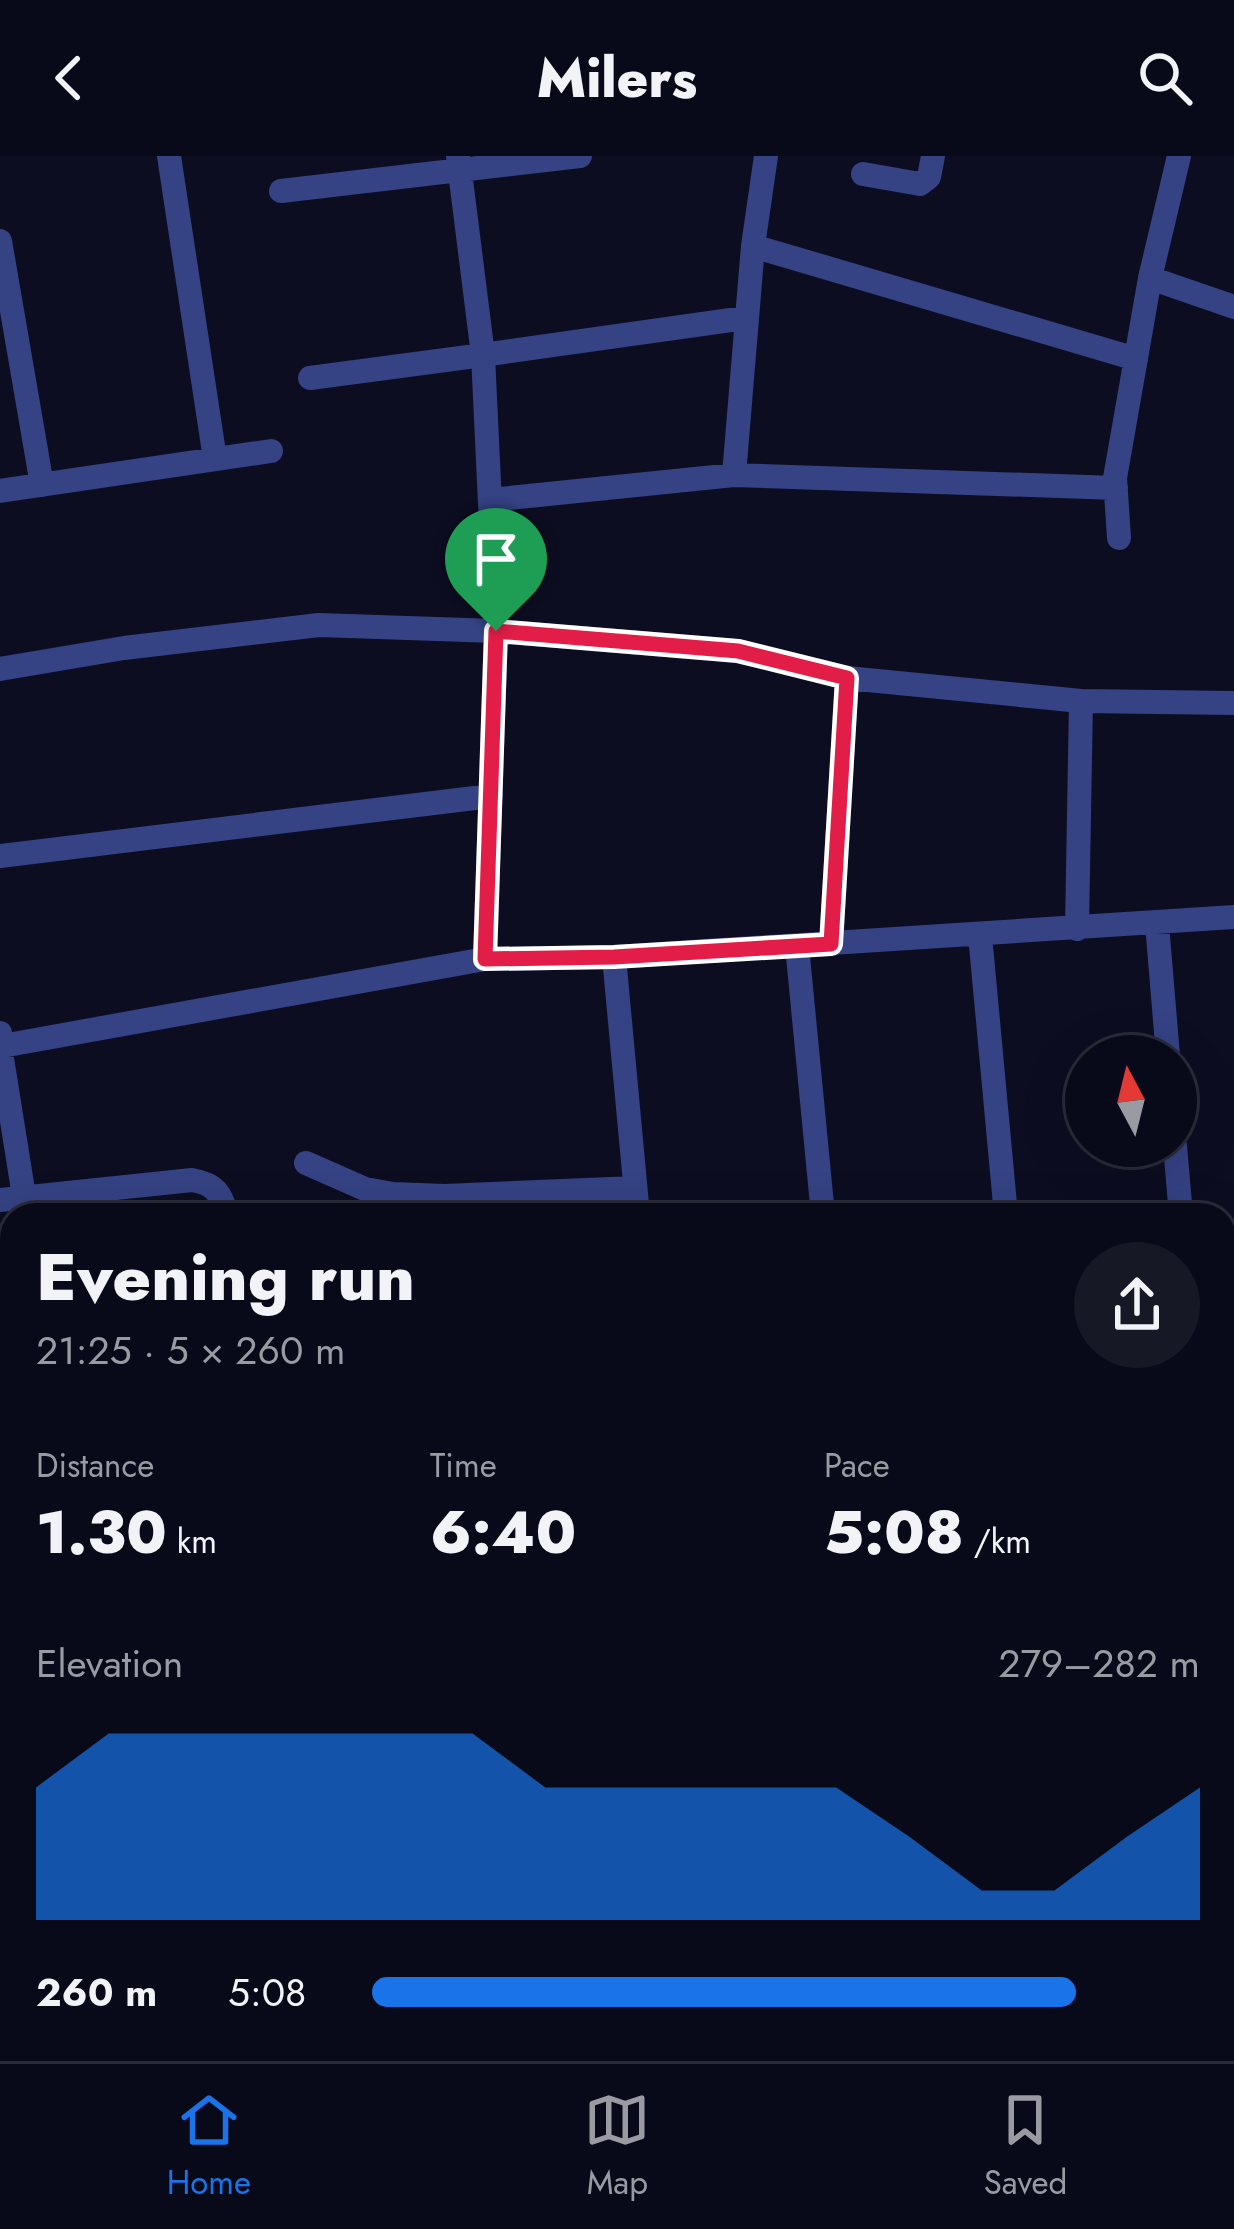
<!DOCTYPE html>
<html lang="en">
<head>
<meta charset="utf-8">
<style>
  body { margin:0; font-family:Jost,sans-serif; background:#171826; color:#f1f3f6; height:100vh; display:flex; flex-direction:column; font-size:45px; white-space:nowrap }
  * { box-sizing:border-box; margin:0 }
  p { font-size:39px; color:#999aa2 }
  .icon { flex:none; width:66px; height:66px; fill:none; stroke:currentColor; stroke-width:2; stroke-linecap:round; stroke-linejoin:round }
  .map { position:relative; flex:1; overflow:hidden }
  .drawer { position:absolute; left:0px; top:1047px; width:1236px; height:858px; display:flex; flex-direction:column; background:#090a19; border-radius:36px 36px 0 0; box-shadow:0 12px 48px #0002,0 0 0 3px #292b38 }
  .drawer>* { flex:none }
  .needle { width:78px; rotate:353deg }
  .controls { position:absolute; left:1065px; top:879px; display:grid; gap:24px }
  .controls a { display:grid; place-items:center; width:132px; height:132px; border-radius:50%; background:#090a19; box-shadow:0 12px 48px #0002,0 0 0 3px #292b38; font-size:60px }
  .pin { position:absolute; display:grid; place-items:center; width:102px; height:102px; color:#fff; margin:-123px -51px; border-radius:50% 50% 50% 0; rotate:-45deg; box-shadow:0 0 12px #0007 }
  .pin .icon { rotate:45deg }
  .round { display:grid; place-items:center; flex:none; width:126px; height:126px; border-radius:63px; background:#171826 }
  .overview { display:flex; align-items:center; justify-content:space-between; height:204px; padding:0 36px }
  h1 { font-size:66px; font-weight:800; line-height:90px }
  .stats { display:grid; grid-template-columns:repeat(3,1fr); gap:18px; height:204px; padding:12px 36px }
  .stats div { display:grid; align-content:center }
  .stats b { font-size:60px; font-weight:800 }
  .stats small { font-size:33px; font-weight:400 }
  .stats p { font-size:33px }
  .chart { height:336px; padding:24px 36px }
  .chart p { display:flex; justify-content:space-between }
  .chart svg { width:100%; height:216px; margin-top:12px; fill:#1a73e8; opacity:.7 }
  ul { padding:0 36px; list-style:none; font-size:39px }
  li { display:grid; grid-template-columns:192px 144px 1fr; align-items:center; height:90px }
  li i { height:30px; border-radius:15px; background:#1a73e8 }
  header { display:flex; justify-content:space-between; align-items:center; height:156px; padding:0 36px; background:#090a19; font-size:54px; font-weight:800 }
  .dock { display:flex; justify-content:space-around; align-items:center; height:168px; border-top:3px solid #292b38; background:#090a19; font-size:33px; color:#999aa2 }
  .dock a { display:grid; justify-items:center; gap:6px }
  .dock .active { color:#1a73e8 }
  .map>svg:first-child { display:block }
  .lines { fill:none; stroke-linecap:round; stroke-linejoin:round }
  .minor { stroke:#354283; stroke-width:24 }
  .route-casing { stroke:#fff; stroke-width:24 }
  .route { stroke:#e11d48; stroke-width:15 }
</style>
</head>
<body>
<header><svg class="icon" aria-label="back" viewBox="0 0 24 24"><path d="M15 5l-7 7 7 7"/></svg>Milers<svg class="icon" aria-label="search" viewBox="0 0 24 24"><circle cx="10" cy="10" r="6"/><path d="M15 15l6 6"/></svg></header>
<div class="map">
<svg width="1234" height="1905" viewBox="0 0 1234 1905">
  <rect width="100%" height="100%" fill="#0c0d21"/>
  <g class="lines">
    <path class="minor" d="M169 0 215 303
      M863 18 920 28 929 21 933 0
      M281 35 580 0
      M0 85 42 329
      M753 90 766 0
      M1150 122 1179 0
      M310 222 483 199 458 0
      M1116 332 734 319 753 90 1136 203
      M0 335 271 295
      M490 344 734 319
      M1119 382 1115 322 1150 122 1234 151
      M0 513 124 492 319 469 496 475 483 199 745 162
      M0 700 491 640
      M1157 768 1168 900
      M1077 773 1081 545 1234 547
      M980 779 1006 1059
      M831 788 847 522 1081 545
      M797 790 823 1059
      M614 801 485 803 496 475 738 495 847 522
      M0 877 2 890 485 803
      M0 890 27 1059
      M1175 990 1181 1059
      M306 1007 365 1033 393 1038 445 1040 635 1032
      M0 1044 192 1024C215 1028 221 1037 227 1059
      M638 1059 614 801 1234 761
      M1224 1141 1234 1140
      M0 1217 12 1215
      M0 1412 12 1410
      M1224 1469 1234 1468
      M0 1589 12 1586
      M1224 1636H1234
      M0 1887 12 1885
      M63 1893 65 1905
      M682 1893V1905"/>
  </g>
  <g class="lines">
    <g class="route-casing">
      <path id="route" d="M496 475 738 495 847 522 831 788 614 801 485 803Z"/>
    </g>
    <use href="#route" class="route"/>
  </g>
</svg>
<div class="controls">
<a><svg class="needle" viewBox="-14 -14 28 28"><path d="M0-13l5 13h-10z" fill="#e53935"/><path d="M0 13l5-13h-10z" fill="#999aa2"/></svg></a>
</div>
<div class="pin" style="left:496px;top:475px;background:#1e9e55"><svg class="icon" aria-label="arrive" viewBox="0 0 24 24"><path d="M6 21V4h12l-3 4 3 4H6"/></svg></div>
<section class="drawer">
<div class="overview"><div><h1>Evening run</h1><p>21:25 · 5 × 260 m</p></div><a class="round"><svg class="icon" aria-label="share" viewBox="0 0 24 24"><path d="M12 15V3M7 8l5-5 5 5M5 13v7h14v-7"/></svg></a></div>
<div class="stats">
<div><p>Distance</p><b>1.30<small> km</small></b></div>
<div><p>Time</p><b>6:40</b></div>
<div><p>Pace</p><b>5:08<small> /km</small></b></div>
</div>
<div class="chart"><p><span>Elevation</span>279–282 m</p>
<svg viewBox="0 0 160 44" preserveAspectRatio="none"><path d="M0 44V17L10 6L20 6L30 6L40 6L50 6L60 6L70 17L80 17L90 17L100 17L110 17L120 27L130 38L140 38L150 27L160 17V44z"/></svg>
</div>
<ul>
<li><b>260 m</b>5:08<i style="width:85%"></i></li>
</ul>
</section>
</div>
<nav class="dock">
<a class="active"><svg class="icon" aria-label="home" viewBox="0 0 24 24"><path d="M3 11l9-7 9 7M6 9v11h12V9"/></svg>Home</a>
<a><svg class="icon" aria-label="map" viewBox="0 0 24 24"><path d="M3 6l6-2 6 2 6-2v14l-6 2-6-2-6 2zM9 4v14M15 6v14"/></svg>Map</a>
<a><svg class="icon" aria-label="saved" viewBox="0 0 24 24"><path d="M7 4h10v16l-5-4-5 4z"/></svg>Saved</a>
</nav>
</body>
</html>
